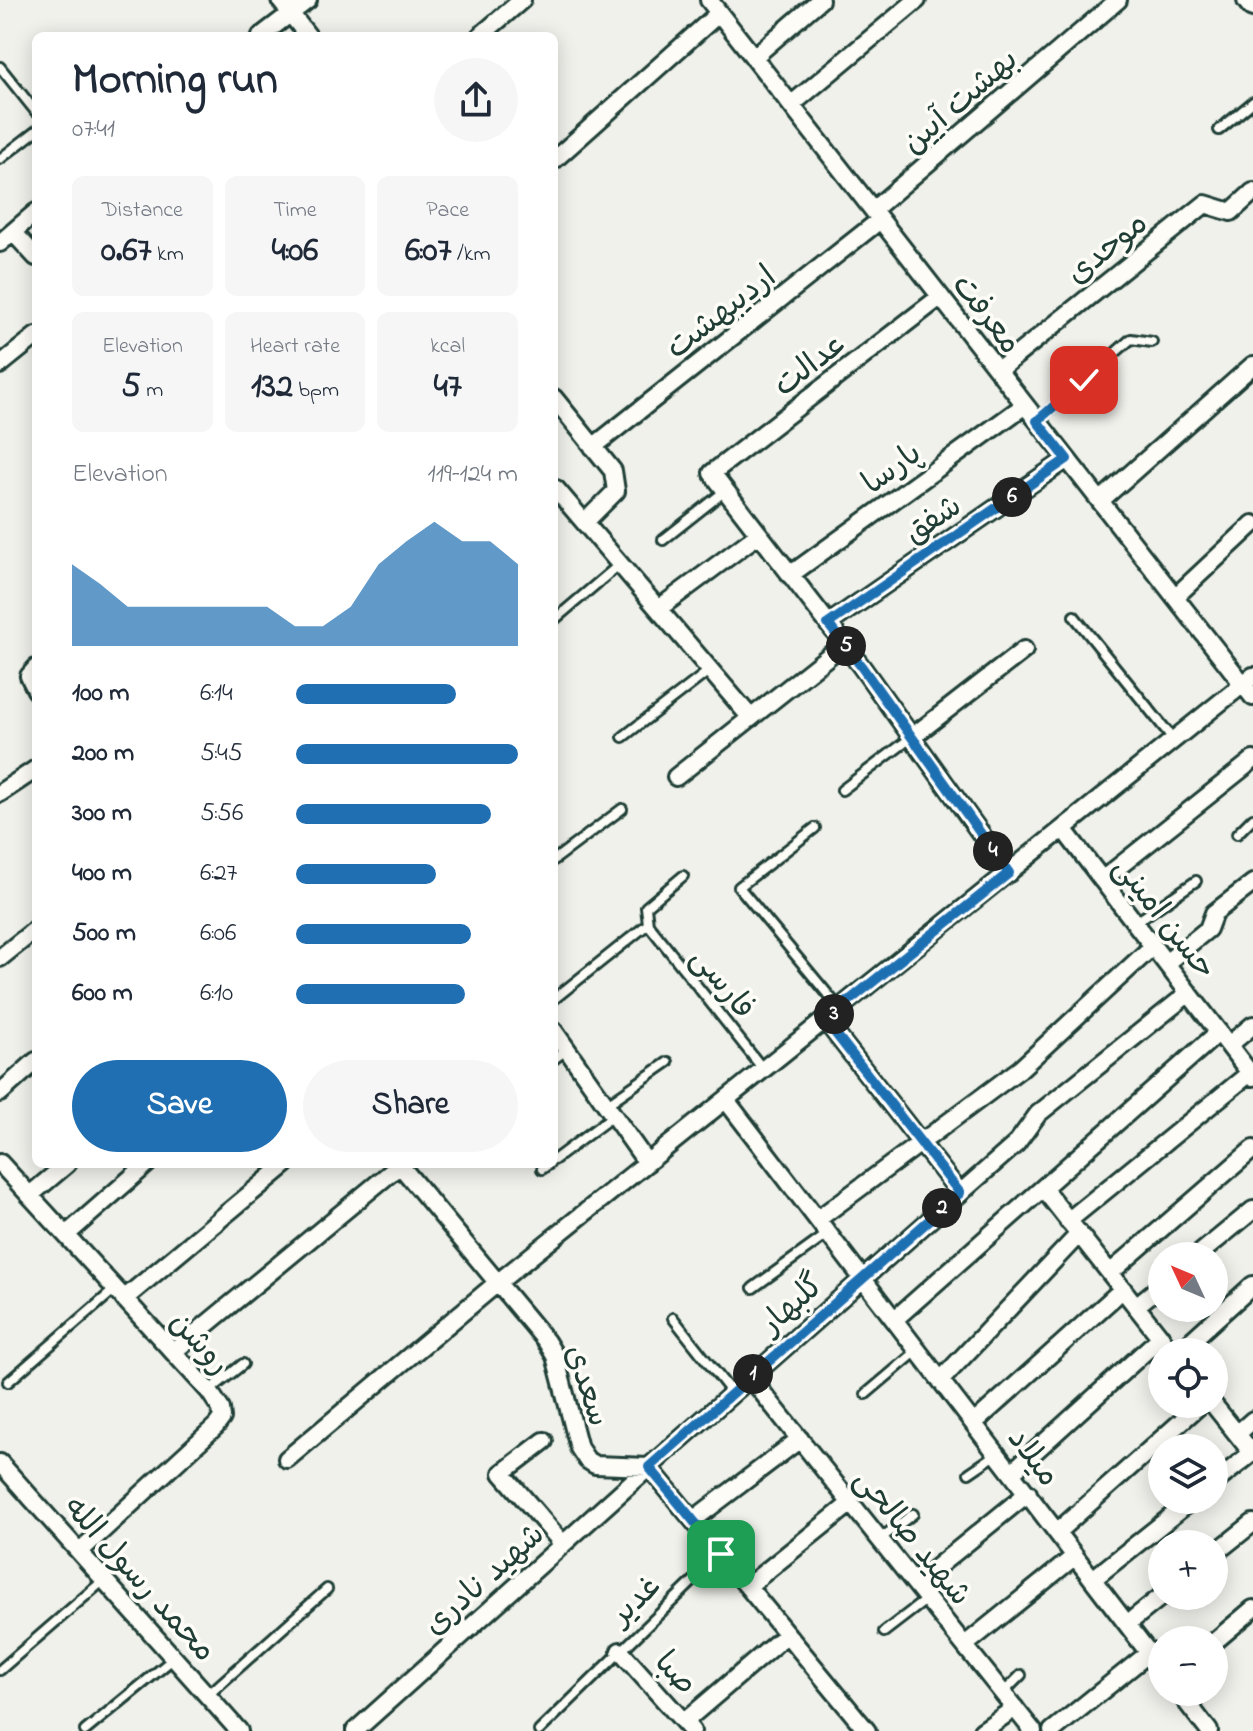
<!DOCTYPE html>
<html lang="en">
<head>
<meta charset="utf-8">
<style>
  body { margin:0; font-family:"Indie Flower","Playpen Sans Arabic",sans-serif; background:#f6f6f7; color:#1f2937; height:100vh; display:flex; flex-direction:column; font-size:30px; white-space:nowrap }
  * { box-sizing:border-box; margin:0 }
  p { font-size:26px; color:#747a83 }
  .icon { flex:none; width:44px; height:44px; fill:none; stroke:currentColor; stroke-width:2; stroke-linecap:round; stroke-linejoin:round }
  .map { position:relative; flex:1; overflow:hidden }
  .panel { position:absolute; left:32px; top:32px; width:526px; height:1136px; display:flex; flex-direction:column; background:#fff; border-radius:12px; box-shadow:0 4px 20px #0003 }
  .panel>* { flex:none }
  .needle { width:52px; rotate:314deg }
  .buttons { position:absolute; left:1148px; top:1242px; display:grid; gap:16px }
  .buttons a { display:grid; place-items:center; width:80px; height:80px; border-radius:50%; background:#fff; box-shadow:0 4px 20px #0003; font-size:40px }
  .pin { position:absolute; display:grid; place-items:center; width:68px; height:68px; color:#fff; margin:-34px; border-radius:16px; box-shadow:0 4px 12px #0006 }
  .km { position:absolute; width:40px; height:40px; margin:-20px; border-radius:50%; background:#222; color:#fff; font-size:22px; line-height:40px; text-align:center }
  .round { display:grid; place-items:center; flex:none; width:84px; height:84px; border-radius:42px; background:#f6f6f7 }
  .headline { display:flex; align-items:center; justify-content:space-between; height:136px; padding:0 40px }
  h1 { font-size:44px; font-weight:800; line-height:60px }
  .stats { display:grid; grid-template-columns:repeat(3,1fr); gap:12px; height:136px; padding:8px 40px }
  .stats div { display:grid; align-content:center; border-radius:12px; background:#f6f6f7; text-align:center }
  .stats b { font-size:34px; font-weight:800 }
  .stats small { font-size:22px; font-weight:400 }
  .stats p { font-size:22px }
  .chart { height:224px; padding:16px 40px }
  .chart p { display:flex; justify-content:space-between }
  .chart svg { width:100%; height:144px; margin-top:8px; fill:#1f6fb2; opacity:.7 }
  .action { display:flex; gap:16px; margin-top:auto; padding:16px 40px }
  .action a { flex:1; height:92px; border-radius:48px; background:#1f6fb2; color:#fff; font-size:32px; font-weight:800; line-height:92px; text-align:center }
  .action a+a { background:#f6f6f7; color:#1f2937 }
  ul { padding:0 40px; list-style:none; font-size:26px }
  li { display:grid; grid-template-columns:128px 96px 1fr; align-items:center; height:60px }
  li i { height:20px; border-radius:10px; background:#1f6fb2 }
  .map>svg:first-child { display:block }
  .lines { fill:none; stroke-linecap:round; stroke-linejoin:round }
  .service-casing { stroke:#1f3d34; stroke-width:14 }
  .minor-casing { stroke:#1f3d34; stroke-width:22 }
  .secondary-casing { stroke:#1f3d34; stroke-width:28 }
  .service { stroke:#fdfcf7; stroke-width:8 }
  .minor { stroke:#fdfcf7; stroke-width:16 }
  .secondary { stroke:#fdfcf7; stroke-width:22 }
  .route-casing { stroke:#fff; stroke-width:16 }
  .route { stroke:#1f6fb2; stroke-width:10 }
  .labels { text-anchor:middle; stroke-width:7; stroke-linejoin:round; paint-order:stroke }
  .street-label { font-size:32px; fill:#1f3d34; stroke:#fdfcf7 }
</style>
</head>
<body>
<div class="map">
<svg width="1253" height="1731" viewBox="0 0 1253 1731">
  <rect width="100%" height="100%" fill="#f0f1eb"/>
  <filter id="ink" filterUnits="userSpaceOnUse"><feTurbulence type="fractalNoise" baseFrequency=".0125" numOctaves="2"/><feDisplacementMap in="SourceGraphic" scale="16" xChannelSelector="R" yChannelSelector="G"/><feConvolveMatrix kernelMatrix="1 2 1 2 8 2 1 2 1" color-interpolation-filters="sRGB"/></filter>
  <g filter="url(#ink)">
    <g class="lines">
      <g class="service-casing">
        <path id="service" d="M0 67 36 112
          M1219 130 1253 102
          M0 159 36 131
          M1037 421 1131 339 1152 342
          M663 540 725 491
          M1074 616 1174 740
          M554 620 620 564
          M623 737 710 670
          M842 790 912 737
          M815 828 739 887 840 1009
          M1237 834 1253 818
          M554 860 622 809
          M1135 923 1196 881
          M648 924 763 1069
          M554 999 648 924 646 907 683 876
          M554 1059 566 1050
          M606 1105 668 1062
          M554 1160 614 1115
          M542 1169 549 1164
          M753 1288 829 1233
          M673 1318 732 1393
          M8 1382 115 1289
          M209 1391 243 1364
          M866 1394 918 1350
          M969 1473 997 1454
          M880 1539 913 1514
          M884 1632 927 1599
          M0 1670 105 1579
          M1003 1693 1021 1675
          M208 1695 327 1589
          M85 1731 174 1658
          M539 1731 721 1554"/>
      </g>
      <g class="minor-casing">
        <path id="minor" d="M280 0 308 36
          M709 0 1253 697
          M261 36 308 0
          M480 36 522 0
          M754 57 820 0
          M791 105 917 0
          M554 160 719 13
          M873 210 1118 0
          M13 232 36 257
          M0 243 36 212
          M940 297 712 473 861 666 1009 873
          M0 365 36 336
          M998 370 1205 204 1231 212 1253 192
          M554 398 613 471 616 491 585 522
          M593 447 880 220
          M554 490 556 489 751 718
          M1100 501 1253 365
          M790 575 1025 405
          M1175 597 1253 524
          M658 609 759 534
          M828 624 1067 459
          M36 668 29 676 36 690
          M912 737 1024 650
          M676 777 844 644
          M0 793 36 769
          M1064 830 1253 1077
          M1102 880 1253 760
          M0 958 36 929
          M1166 963 1208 929 1214 913 1253 883
          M825 1020 960 1193
          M554 1031 647 1163
          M1229 1045 1253 1025
          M0 1093 36 1061
          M726 1100 1162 1670
          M0 1163 209 1391 221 1409 222 1418 216 1426 80 1551
          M399 1164 546 1341 555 1356 579 1448 587 1460 595 1465 649 1467 867 1731
          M1043 1188 1172 1352
          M30 1195 67 1164
          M818 1219 1020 1069 1153 946
          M1068 1221 1250 1073
          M66 1235 147 1164
          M1197 1256 1253 1210
          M1110 1273 1253 1149
          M124 1299 286 1164
          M1136 1306 1162 1285
          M895 1319 1219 1032
          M173 1352 400 1165
          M1179 1352 1253 1285
          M750 1377 1033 1731
          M941 1380 1079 1234
          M1213 1404 1253 1454
          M974 1423 1123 1289
          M1237 1434 1253 1420
          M544 1441 502 1473 563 1544
          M287 1459 496 1284 1253 676
          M0 1463 239 1731
          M1012 1472 1161 1337
          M1214 1483 1252 1453
          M693 1520 800 1439
          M1057 1532 1201 1404
          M1214 1554 1253 1523
          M1093 1579 1192 1500
          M916 1584 1028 1493
          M748 1586 851 1503
          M1127 1624 1162 1596
          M1214 1642 1253 1609
          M965 1645 1075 1556
          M620 1651 692 1731
          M1179 1692 1209 1731
          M684 1722 787 1634
          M355 1731 649 1467 1016 1144 1038 1114 1189 993
          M982 1731 1015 1708
          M1052 1731 1149 1653"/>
      </g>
      <g class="secondary-casing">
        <path id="secondary" d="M1249 0 1253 5"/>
      </g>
      <use href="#service" class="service"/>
      <use href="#minor" class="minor"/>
      <use href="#secondary" class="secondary"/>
    </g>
  </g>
  <g class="lines" filter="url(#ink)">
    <g class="route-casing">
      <path id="route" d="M721 1554 649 1467 960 1193 825 1020 1009 873 861 666 828 624 1067 459 1037 421 1084 380"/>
    </g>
    <use href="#route" class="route"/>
  </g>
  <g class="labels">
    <g class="street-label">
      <text transform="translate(959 100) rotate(-41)" y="11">بهشت آیین</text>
      <text transform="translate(1106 247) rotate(-39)" y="11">موحدی</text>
      <text transform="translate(720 311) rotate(-38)" y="11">اردیبهشت</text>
      <text transform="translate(988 313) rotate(52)" y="11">معرفت</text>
      <text transform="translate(809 363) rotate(-38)" y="11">عدالت</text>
      <text transform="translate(891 467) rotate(-36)" y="11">پارسا</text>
      <text transform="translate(932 518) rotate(-34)" y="11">شفق</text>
      <text transform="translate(1166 917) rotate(52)" y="11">حسن امینی</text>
      <text transform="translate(724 982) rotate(51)" y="11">فارسی</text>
      <text transform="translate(791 1303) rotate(-42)" y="11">گلبهار</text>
      <text transform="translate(201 1342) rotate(48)" y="11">روشن</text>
      <text transform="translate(589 1385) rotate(72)" y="11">سعدی</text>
      <text transform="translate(1035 1456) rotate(53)" y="11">میلاد</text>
      <text transform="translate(914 1536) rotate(51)" y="11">شهید صالحی</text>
      <text transform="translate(141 1578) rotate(48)" y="11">محمد رسول الله</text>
      <text transform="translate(483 1578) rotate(-42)" y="11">شهید نادری</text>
      <text transform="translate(634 1599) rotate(-44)" y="11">غدیر</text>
      <text transform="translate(677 1672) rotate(48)" y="11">صبا</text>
    </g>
  </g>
</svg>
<div class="buttons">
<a><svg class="needle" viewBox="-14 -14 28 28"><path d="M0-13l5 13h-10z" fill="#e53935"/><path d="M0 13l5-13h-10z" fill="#747a83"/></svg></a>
<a><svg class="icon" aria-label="locate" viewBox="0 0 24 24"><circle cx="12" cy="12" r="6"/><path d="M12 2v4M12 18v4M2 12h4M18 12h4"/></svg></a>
<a><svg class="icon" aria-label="layers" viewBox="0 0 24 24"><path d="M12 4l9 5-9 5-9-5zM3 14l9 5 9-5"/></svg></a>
<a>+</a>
<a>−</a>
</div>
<div class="pin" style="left:721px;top:1554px;background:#1e9e55"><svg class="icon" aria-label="arrive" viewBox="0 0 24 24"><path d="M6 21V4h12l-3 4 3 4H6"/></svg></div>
<div class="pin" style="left:1084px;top:380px;background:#d93025"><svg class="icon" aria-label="check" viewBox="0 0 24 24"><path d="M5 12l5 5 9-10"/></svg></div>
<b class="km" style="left:753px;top:1374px">1</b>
<b class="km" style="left:942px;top:1208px">2</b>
<b class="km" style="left:834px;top:1014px">3</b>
<b class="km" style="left:993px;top:851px">4</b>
<b class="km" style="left:846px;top:646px">5</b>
<b class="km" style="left:1012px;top:497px">6</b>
<section class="panel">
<div class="headline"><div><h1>Morning run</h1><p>07:41</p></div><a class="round"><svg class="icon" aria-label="share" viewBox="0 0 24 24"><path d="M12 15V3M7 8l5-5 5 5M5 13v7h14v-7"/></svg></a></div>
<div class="stats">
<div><p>Distance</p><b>0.67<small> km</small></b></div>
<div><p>Time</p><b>4:06</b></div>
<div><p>Pace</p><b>6:07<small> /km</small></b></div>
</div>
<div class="stats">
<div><p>Elevation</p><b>5<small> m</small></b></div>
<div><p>Heart rate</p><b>132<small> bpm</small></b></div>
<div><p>kcal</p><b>47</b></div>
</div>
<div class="chart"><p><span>Elevation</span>119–124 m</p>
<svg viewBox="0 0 160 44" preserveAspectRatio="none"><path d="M0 44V19L10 25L20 32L30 32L40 32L50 32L60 32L70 32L80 38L90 38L100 32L110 19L120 12L130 6L140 12L150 12L160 19V44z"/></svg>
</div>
<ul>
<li><b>100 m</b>6:14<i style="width:72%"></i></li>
<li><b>200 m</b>5:45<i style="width:100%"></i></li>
<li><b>300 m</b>5:56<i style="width:88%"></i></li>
<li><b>400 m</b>6:27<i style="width:63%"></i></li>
<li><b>500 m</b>6:06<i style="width:79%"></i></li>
<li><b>600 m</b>6:10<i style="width:76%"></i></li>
</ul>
<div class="action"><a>Save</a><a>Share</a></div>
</section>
</div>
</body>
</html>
